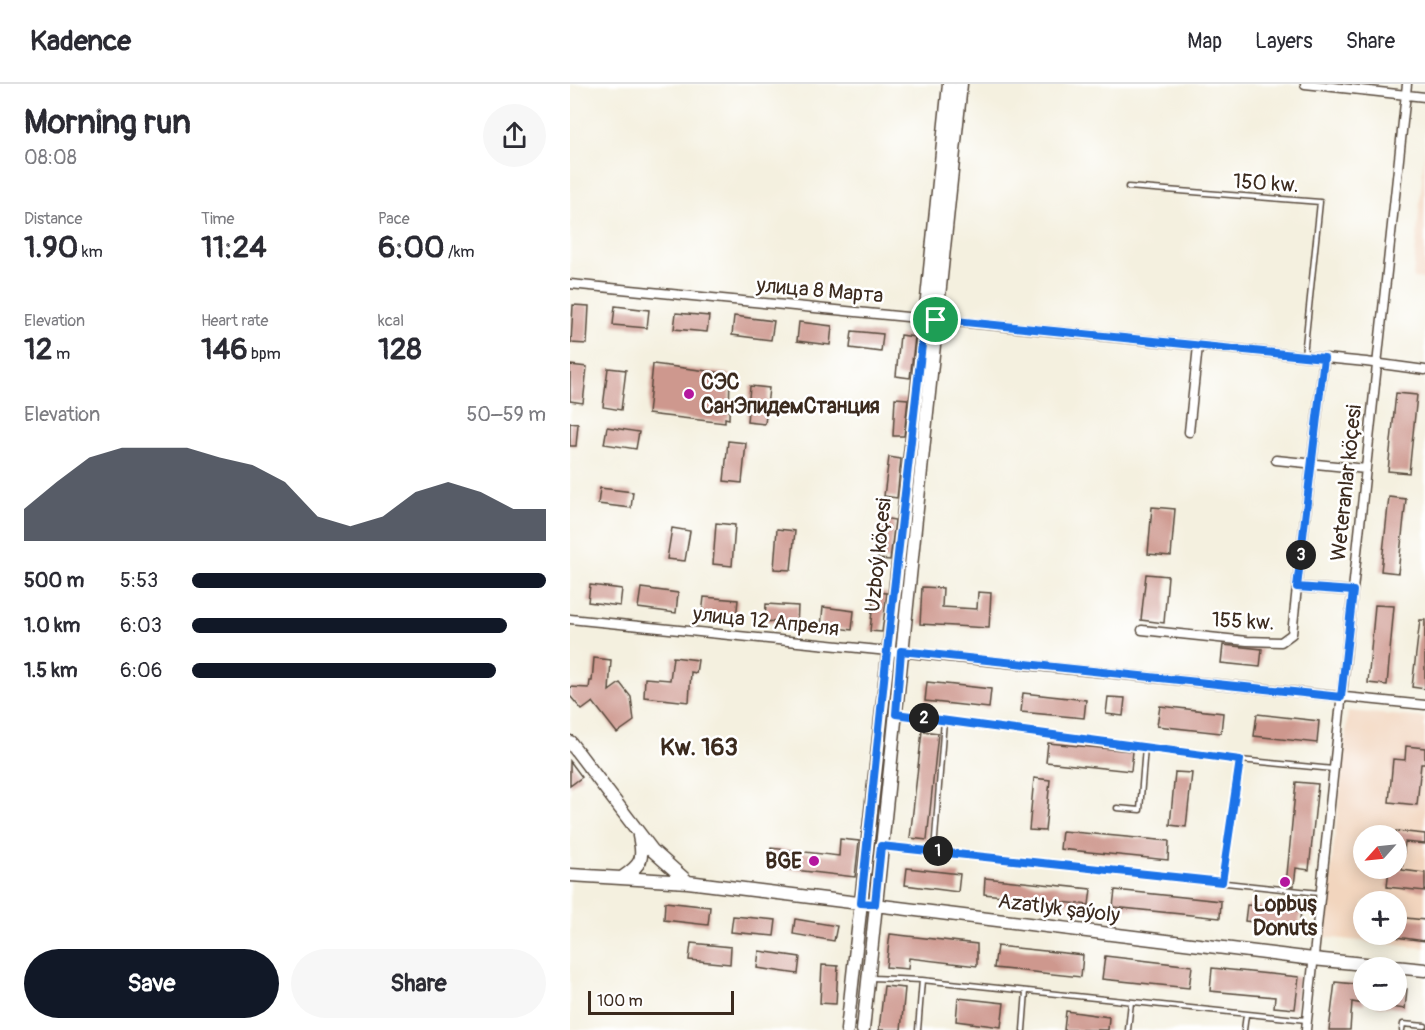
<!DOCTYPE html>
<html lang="en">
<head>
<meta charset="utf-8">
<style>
  body { margin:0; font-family:Pangolin,sans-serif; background:#f7f7f7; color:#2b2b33; height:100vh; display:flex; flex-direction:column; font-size:22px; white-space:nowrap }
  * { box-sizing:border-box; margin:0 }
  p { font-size:20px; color:#7c7c81 }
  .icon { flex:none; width:33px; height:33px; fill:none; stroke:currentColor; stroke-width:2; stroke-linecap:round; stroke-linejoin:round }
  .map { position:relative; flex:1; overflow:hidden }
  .panel { display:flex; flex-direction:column; background:#fff; width:570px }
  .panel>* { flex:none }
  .needle { width:39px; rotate:243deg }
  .controls { position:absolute; left:783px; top:741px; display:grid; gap:12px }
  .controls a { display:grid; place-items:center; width:54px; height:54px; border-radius:50%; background:#fff; box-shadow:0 3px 15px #0003; font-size:30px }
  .scale { position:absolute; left:18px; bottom:15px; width:146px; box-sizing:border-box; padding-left:6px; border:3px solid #3b2a1e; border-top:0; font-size:16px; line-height:21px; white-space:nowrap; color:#3b2a1e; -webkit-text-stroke:4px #fff; paint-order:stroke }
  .pin { position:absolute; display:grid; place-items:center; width:51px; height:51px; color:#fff; margin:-26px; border:3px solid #fff; border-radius:50%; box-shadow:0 2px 6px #0007 }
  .km { position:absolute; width:30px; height:30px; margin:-15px; border-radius:50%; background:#222; color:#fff; font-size:16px; line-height:30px; text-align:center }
  .round { display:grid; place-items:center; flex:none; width:63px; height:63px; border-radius:32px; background:#f7f7f7 }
  .overview { display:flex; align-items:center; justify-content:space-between; height:102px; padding:0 24px }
  h1 { font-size:33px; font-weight:700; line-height:45px }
  .metrics { display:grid; grid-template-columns:repeat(3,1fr); gap:9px; height:102px; padding:6px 24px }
  .metrics div { display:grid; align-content:center }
  .metrics b { font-size:30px; font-weight:700 }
  .metrics small { font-size:16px; font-weight:400 }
  .metrics p { font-size:16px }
  .chart { height:168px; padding:12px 24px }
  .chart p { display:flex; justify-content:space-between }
  .chart svg { width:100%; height:108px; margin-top:6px; fill:#111827; opacity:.7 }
  .button { display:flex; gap:12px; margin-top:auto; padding:12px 24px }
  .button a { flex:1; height:69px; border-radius:36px; background:#111827; color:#fff; font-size:24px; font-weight:700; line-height:69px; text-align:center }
  .button a+a { background:#f7f7f7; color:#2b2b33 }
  ul { padding:0 24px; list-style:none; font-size:20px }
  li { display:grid; grid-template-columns:96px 72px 1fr; align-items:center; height:45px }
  li i { height:15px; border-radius:8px; background:#111827 }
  header { display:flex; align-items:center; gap:36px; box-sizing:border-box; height:84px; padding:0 30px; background:#fff; border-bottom:2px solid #e1e1e2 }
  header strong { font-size:28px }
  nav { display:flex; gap:33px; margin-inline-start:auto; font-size:21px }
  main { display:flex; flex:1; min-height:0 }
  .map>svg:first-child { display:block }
  .built { fill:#f2d5be; fill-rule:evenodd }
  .building { fill:#ce988e }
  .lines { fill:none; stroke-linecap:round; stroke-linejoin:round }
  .lane-casing { stroke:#57483b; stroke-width:7 }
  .street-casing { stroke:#57483b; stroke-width:11 }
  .secondary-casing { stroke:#57483b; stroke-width:15 }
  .lane { stroke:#fff; stroke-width:4 }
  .street { stroke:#fff; stroke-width:8 }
  .secondary { stroke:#fff; stroke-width:12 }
  .route-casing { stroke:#fff; stroke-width:12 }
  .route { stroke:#1a73e8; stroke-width:8 }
  .poi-dot { fill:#b5179e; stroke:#fff; stroke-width:2 }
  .labels { text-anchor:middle; stroke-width:5; stroke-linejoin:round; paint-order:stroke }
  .street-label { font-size:21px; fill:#3b2a1e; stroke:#fff }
  .poi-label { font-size:21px; font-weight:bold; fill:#3b2a1e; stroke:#fff; text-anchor:start }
  .quarter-label { font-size:24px; font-weight:bold; fill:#3b2a1e; stroke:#fff }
</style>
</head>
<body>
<header>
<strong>Kadence</strong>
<nav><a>Map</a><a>Layers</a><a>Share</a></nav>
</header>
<main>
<section class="panel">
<div class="overview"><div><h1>Morning run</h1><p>08:08</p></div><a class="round"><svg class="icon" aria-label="share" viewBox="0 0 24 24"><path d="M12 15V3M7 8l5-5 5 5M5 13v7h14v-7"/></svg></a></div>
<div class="metrics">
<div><p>Distance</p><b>1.90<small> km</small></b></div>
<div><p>Time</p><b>11:24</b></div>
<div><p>Pace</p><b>6:00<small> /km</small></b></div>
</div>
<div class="metrics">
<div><p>Elevation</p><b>12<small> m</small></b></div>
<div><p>Heart rate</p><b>146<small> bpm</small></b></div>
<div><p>kcal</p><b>128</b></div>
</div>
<div class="chart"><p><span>Elevation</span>50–59 m</p>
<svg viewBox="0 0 160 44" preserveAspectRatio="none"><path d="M0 44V31L10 20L20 10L30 6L40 6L50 6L60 10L70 13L80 20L90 34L100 38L110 34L120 24L130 20L140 24L150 31L160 31V44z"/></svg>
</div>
<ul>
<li><b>500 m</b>5:53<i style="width:100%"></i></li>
<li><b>1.0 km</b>6:03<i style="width:89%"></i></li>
<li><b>1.5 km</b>6:06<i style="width:86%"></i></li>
</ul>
<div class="button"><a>Save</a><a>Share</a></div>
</section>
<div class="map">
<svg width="855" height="946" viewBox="0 0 855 946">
  <rect width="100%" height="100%" fill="#fff"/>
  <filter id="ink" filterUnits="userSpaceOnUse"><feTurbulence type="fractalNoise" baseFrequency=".0167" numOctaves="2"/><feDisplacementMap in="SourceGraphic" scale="12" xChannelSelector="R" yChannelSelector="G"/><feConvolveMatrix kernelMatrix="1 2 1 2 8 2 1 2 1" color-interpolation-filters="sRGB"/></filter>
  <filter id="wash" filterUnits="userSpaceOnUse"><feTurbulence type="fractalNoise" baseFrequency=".008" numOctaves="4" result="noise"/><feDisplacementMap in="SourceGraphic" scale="24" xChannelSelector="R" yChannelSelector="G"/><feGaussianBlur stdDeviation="1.35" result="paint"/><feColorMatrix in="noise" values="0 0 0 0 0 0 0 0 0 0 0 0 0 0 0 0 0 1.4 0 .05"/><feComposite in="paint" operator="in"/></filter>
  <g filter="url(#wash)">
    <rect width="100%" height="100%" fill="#f4f0df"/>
    <path class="built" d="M855 62V195L843 194Z
      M778 627 855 634V864L754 853ZM794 752H826V784H794ZM794 818H826V850H794Z"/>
    <g id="blocks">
      <path class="building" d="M3 221 19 222 17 260 1 259Z
        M45 222 79 226 77 244 43 241Z
        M106 229 139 232 137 248 104 245Z
        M164 232 204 237 201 256 162 251Z
        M229 238 262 242 260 261 227 257Z
        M282 247 313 250 311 268 280 264Z
        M330 251 345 253 340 294 326 292Z
        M83 280 160 290 159 335 155 334V339L78 330Z
        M0 281 17 283 13 319 0 317Z
        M38 284 56 286 51 326 33 323Z
        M180 302 199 304 195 340 177 338Z
        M826 309 847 311 839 389 818 387Z
        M325 314 338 315 334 352H323Z
        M0 339 8 340 6 362H0Z
        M37 343 69 348 66 365 34 360Z
        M158 357 176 359 172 399 154 397Z
        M319 373 331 375 327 414 314 412Z
        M30 404 63 408 61 424 28 420Z
        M819 413 836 415 828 489 811 487Z
        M582 423 605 425 601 472 578 470Z
        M313 434 325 436 320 476 308 475Z
        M146 439 165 441 162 482 143 480Z
        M102 444 120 447 115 477 97 475Z
        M207 445 225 447 221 486 204 485Z
        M576 490 598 492 594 539 571 536Z
        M20 501 52 505 50 522 18 518Z
        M352 503 373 504 372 523 407 525 408 508 421 509 419 544 350 540Z
        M71 504 108 509 106 529 68 524Z
        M304 508 317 509 312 548 300 547Z
        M134 513 168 516 166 535 132 531Z
        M196 520 228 522 227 540 195 537Z
        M805 521 824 522 817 601 798 599Z
        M253 523 284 527 282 546 251 542Z
        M850 536H855V605L842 603Z
        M653 561 692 565 690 583 651 579Z
        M103 573 128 576 126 589 121 588 119 618 74 613 75 594 100 596Z
        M24 574 41 576 39 607 50 599 61 613 64 637 47 649 23 618 12 626 0 612V603L19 604 20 597H22Z
        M357 598 421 605 419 624 355 617Z
        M453 609 516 616 514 634 451 628Z
        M538 613 555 614 553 632 536 630Z
        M590 622 653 629 651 649 587 642Z
        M687 630 749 637 747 659 684 652Z
        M352 647 368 649 357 756 340 754Z
        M478 659 563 667 561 687 476 678Z
        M836 662 855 664V680H851L847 721 819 718 823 675 835 676Z
        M0 677 12 693 0 702Z
        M605 688 622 689 616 743 600 741Z
        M464 694 480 696 475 747 459 746Z
        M726 698 748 700 739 786 726 784 724 802 716 801Z
        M492 747 599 757 598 776 490 765Z
        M826 747 855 750V760L835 758 832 786 855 789V807L817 803 819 784H826Z
        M270 755 289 757 285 793 199 783 201 764 269 772Z
        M337 784 390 790 388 808 335 801Z
        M415 794 521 805 519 821 414 810Z
        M545 806 651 817 650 834 543 823Z
        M95 818 140 823 138 841 94 836Z
        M677 821 731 827 729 843 675 837Z
        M163 832 206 836 204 852 161 848Z
        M826 833 855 836V857L826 853Z
        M225 835 267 842 264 857 223 850Z
        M320 850 407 860V882L339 874 338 885 316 883Z
        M121 859 161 863 160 880 119 876Z
        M427 862 513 871 511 893 424 884Z
        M189 867 230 873 228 890 187 884Z
        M535 872 622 882 619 904 532 895Z
        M252 881 268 882 266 920 250 919Z
        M642 884 729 893 725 925 704 923 705 913 640 907Z
        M765 898 794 901V920L782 918 780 946H759Z
        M314 902 335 904 331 946H309Z
        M826 904 837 905 835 925 806 921V916H826Z
        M388 914 434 919 431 943 386 937Z
        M496 927 539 933 538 946H494Z"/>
    </g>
  </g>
  <g filter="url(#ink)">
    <use href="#blocks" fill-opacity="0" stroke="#57483b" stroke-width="1.5"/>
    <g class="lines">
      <g class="lane-casing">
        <path id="lane" d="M558 103 750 118 734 271
          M329 631 670 676 763 685
          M547 724 570 726 575 663
          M315 762 749 809
          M364 767 374 636
          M652 798 670 676
          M302 894 352 896 736 936
          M348 946 352 896
          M453 946 456 907
          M558 946 561 918
          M674 946 676 931
          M832 946 833 940 855 942"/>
      </g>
      <g class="street-casing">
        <path id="street" d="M735 0 855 13
          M0 200 796 278 855 286
          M754 274 727 503 783 507
          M619 348 628 262
          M706 376 796 385
          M0 535 855 621
          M572 546 677 557 711 558 722 550 727 503
          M736 946 837 0"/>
      </g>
      <g class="secondary-casing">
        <path id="secondary" d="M0 658 82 766 118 798
          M0 791 118 798 743 875 855 886
          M53 793C72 780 74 775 69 752
          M277 946 355 234 379 0
          M293 946 391 0"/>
      </g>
      <use href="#lane" class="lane"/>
      <use href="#street" class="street"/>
      <use href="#secondary" class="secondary"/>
    </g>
  </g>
  <g class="lines" filter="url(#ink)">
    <g class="route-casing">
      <path id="route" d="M355 234 754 274 727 503 783 507 771 613 331 567 326 630 670 676 652 798 311 762 305 820 291 819 317 567Z"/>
    </g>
    <use href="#route" class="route"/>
  </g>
  <g class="poi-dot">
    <circle cx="119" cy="310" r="6"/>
    <circle cx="244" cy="777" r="6"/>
    <circle cx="715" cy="798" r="6"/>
  </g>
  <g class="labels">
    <g class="street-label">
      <text transform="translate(696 99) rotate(4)" y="7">150 kw.</text>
      <text transform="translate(250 206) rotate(5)" y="7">улица 8 Марта</text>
      <text transform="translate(776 399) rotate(-84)" y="7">Weteranlar köçesi</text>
      <text transform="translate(308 471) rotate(-84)" y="7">Uzboý köçesi</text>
      <text transform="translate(196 537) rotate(6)" y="7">улица 12 Апреля</text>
      <text transform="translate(673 537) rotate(3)" y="7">155 kw.</text>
      <text transform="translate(489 824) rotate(7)" y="7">Azatlyk şaýoly</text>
    </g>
    <g class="poi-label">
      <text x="131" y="305">СЭС<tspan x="131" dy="24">СанЭпидемСтанция</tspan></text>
      <text x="232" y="784" text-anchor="end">BGE</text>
      <text x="715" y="827" text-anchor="middle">Lopbuş<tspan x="715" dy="24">Donuts</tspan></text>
    </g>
    <g class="quarter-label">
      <text x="129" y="671">Kw. 163</text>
    </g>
  </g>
</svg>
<div class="controls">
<a><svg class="needle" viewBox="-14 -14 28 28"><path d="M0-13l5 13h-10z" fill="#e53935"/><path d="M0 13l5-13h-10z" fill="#7c7c81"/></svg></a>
<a>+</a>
<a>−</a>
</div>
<div class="scale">100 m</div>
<div class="pin" style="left:366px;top:236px;background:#1e9e55"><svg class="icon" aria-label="arrive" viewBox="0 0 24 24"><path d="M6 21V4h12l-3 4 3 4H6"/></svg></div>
<b class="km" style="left:368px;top:767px">1</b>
<b class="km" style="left:354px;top:634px">2</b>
<b class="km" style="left:731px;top:471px">3</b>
</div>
</main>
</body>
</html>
